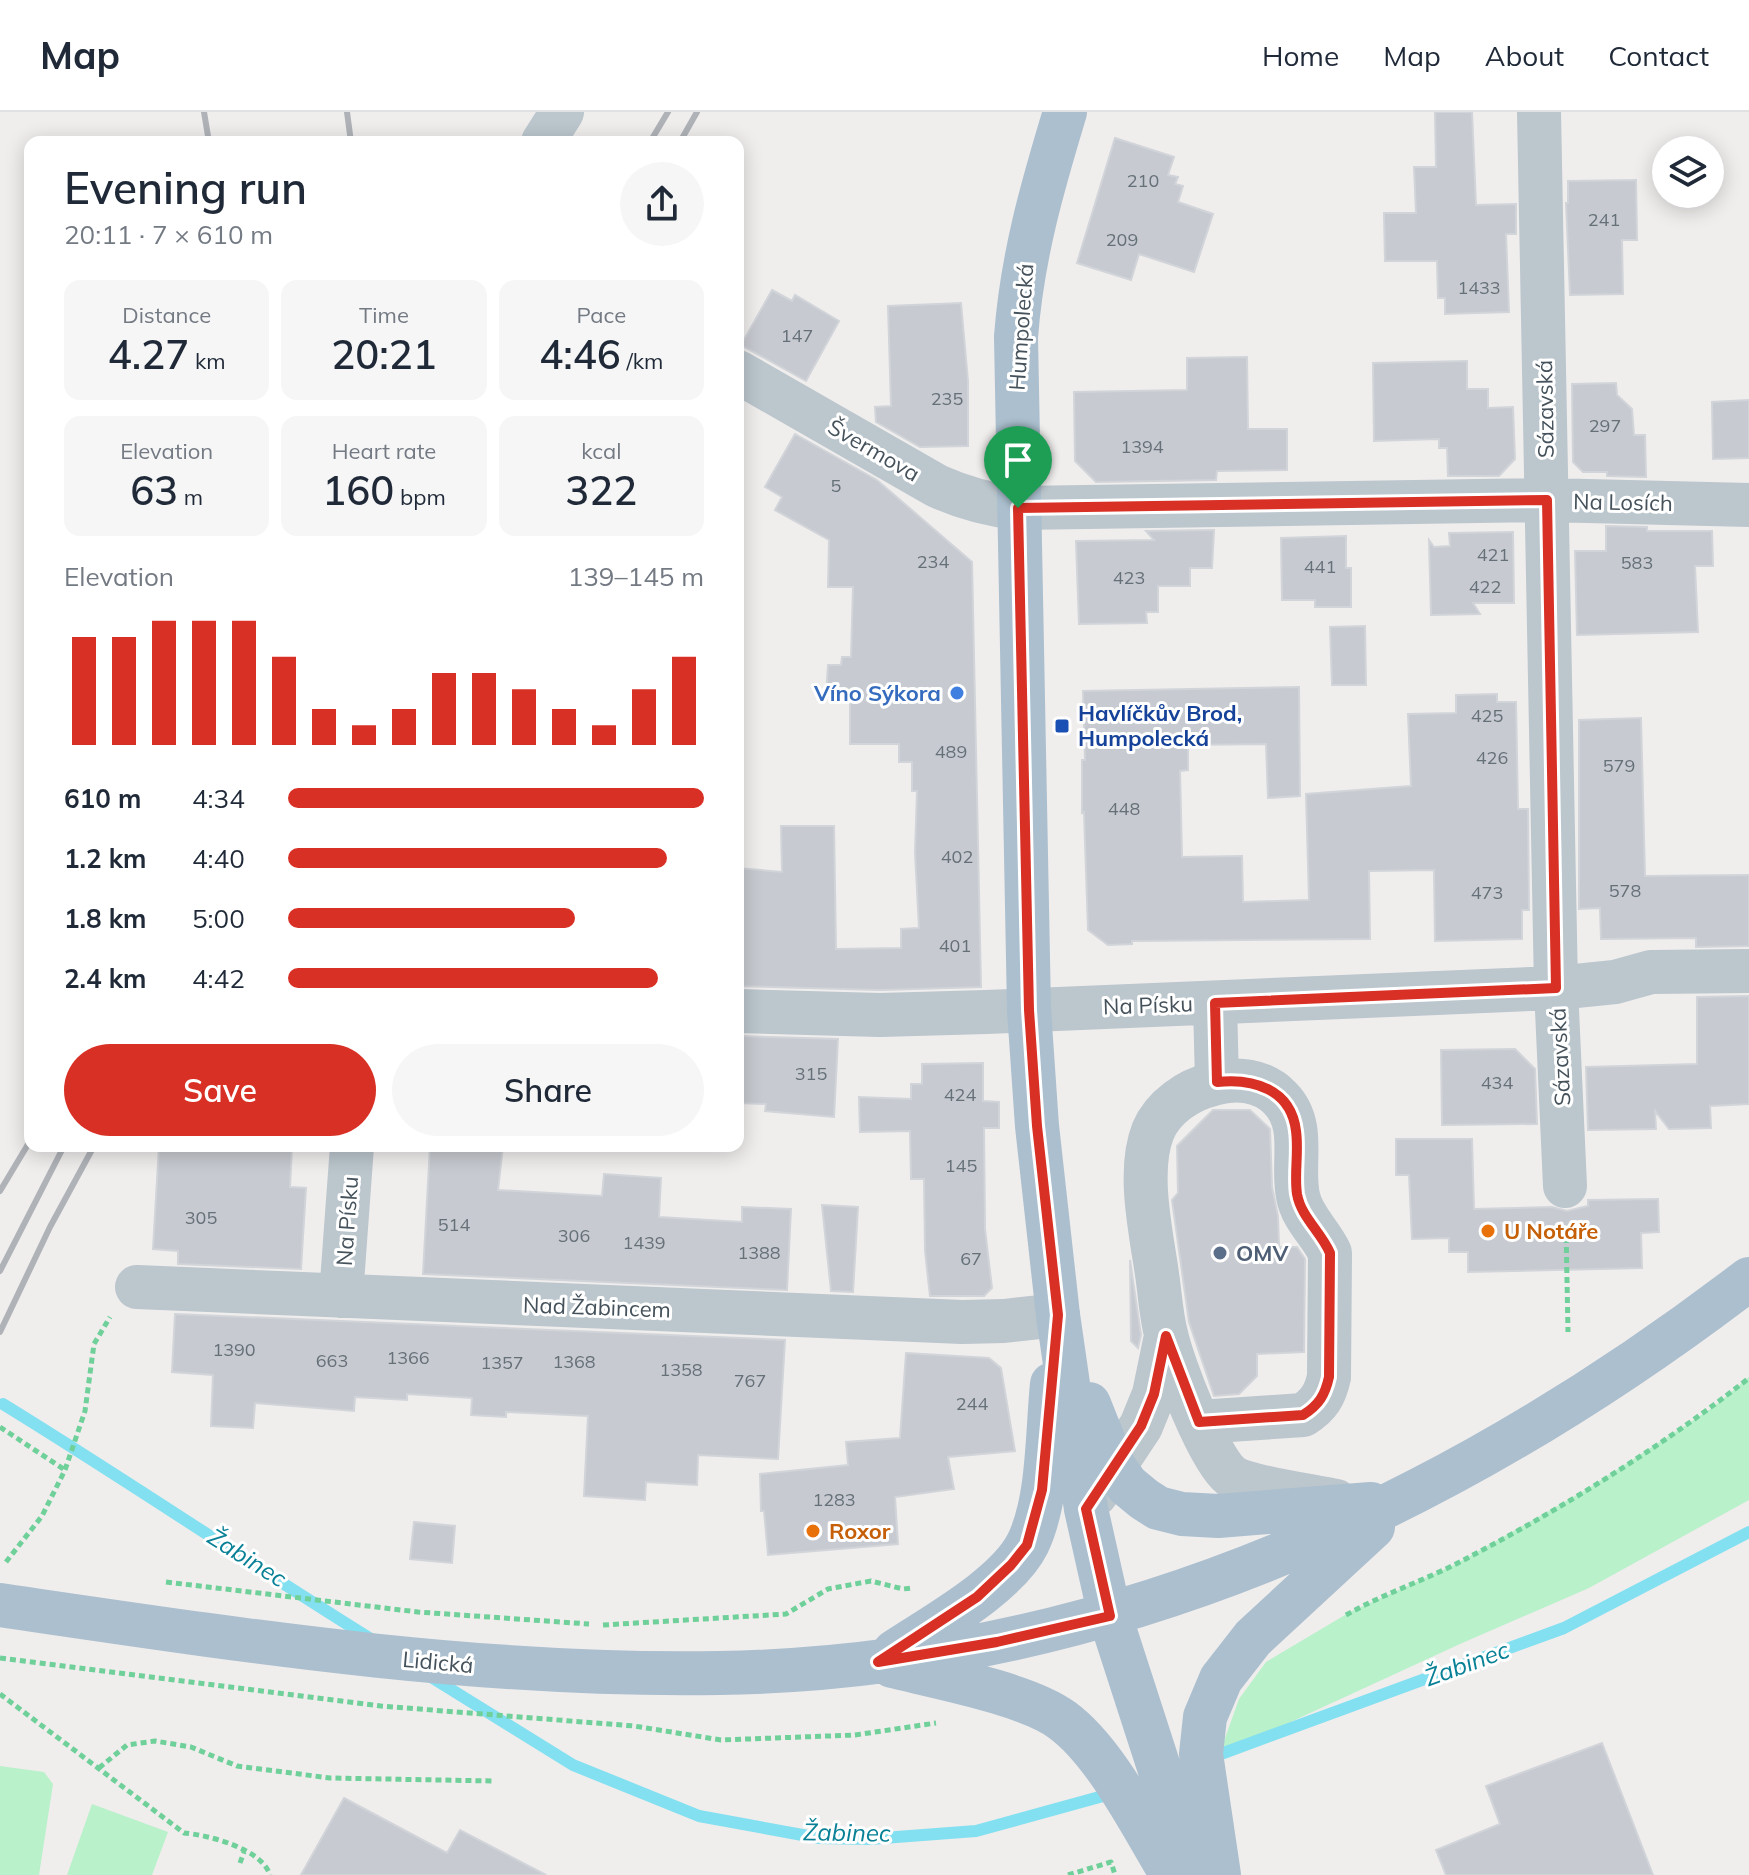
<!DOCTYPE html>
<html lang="en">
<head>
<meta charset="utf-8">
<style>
  body { margin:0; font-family:Mulish,sans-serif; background:#f6f6f7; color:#1f2937; height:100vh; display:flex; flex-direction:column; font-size:30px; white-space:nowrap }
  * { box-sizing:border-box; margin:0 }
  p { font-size:26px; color:#747a83 }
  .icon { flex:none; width:44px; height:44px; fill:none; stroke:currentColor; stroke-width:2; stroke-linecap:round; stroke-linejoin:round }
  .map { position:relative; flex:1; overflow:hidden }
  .sheet { position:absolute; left:24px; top:24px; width:720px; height:1016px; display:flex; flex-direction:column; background:#fff; border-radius:16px; box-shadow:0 4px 20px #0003 }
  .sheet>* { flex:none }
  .fabs { position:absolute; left:1652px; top:24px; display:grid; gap:16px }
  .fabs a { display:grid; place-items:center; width:72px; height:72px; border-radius:50%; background:#fff; box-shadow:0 4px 20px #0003; font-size:40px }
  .pin { position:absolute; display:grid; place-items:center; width:68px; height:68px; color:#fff; margin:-82px -34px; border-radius:50% 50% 50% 0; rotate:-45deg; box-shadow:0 0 8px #0007 }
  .pin .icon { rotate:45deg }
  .round { display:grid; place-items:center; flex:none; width:84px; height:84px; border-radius:42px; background:#f6f6f7 }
  .overview { display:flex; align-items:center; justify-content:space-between; height:136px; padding:0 40px }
  h1 { font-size:44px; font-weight:600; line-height:60px }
  .figures { display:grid; grid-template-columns:repeat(3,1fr); gap:12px; height:136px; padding:8px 40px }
  .figures div { display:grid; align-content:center; border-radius:16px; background:#f6f6f7; text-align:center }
  .figures b { font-size:40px; font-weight:600 }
  .figures small { font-size:22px; font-weight:400 }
  .figures p { font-size:22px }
  .chart { height:224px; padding:16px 40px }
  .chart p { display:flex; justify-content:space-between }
  .chart svg { width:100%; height:144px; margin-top:8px; stroke:#d93025; stroke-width:6 }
  .action { display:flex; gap:16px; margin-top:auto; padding:16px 40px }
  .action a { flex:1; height:92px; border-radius:48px; background:#d93025; color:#fff; font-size:32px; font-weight:600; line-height:92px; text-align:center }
  .action a+a { background:#f6f6f7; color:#1f2937 }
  ul { padding:0 40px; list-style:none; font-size:26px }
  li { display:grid; grid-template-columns:128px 96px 1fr; align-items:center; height:60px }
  li i { height:20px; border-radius:10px; background:#d93025 }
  header { display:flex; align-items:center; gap:48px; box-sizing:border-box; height:112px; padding:0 40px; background:#fff; border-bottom:2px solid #e0e1e3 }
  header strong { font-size:38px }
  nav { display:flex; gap:44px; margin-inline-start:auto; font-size:28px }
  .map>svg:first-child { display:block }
  .green { fill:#b9f1ca }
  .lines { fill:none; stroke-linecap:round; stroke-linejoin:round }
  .stream { stroke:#83e0f0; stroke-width:12 }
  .building { fill:#c7cad0; stroke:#d1d4d9; stroke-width:2 }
  .path { stroke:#6fd09a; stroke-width:5; stroke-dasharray:6 4; stroke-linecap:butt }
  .minor { stroke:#bbc6cd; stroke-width:44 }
  .major { stroke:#abbfce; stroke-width:44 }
  .rail { stroke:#afb3b8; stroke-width:6 }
  .route-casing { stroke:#fff; stroke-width:16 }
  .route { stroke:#d93025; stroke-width:10 }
  .shop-dot { fill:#3f7fe0; stroke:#fff; stroke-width:3 }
  .transit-dot { fill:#1a4fb4; stroke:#fff; stroke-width:3 }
  .food-dot { fill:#e8710a; stroke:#fff; stroke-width:3 }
  .service-dot { fill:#5c6f8a; stroke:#fff; stroke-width:3 }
  .labels { text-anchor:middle; stroke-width:6; stroke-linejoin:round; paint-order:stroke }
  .number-label { font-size:18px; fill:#667078 }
  .street-label { font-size:22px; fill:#45525b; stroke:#fff }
  .shop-label { font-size:22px; font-weight:bold; fill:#366cbe; stroke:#fff; text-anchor:end }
  .transit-label { font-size:22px; font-weight:bold; fill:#164399; stroke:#fff; text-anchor:start }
  .food-label { font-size:22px; font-weight:bold; fill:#c56008; stroke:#fff; text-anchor:start }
  .service-label { font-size:22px; font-weight:bold; fill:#4e5e75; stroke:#fff; text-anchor:start }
  .water-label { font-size:24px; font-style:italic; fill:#088196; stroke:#fff }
</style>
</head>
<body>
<header>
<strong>Map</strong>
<nav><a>Home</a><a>Map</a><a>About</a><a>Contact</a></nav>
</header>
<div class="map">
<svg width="1749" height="1763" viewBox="0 0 1749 1763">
  <rect width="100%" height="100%" fill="#f0eded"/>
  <path class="green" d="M1749 1265V1388L1589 1476 1460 1532 1219 1643 1239 1587 1266 1550 1350 1500 1456 1452 1589 1376 1712 1296Z
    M0 1654 44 1660 53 1672 39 1763H0Z
    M92 1692 168 1720 152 1763H67Z"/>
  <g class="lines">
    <path class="stream" d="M3 1292C127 1368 247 1450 371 1527
      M431 1565 573 1653 699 1704 819 1726 870 1727 976 1719 1114 1681
      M1210 1646 1564 1516 1749 1420"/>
  </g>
  <path class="building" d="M1435 0H1472L1476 93 1516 92V122H1506L1509 200 1445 202V186H1438L1437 149H1385L1384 101H1416L1414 55H1436Z
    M1115 26 1174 45 1168 63 1178 65 1175 72 1183 74 1178 90 1213 102 1194 160 1139 142 1131 168 1077 151Z
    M1636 68 1637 128H1622L1623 182 1570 183 1566 91H1568V69Z
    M772 178 792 189 795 183 839 209 806 269 741 233Z
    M961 191 968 269V334L920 335 876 310 875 295 891 294 888 194Z
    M1247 245 1248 317H1287V358L1217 359 1216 368 1096 370 1075 349 1074 280 1187 278V246Z
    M1467 249V277H1488V296L1513 295 1515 347 1499 364H1448L1447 336H1439V327L1374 329 1373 251Z
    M1616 271 1617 283 1632 297 1634 323H1645L1646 365 1607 364V360H1583L1573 350 1572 272Z
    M1749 288V346L1713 347 1712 290Z
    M795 322 877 368 972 450 981 875 880 878 738 874V756L782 760 781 714H834L836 837 901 836V817L919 816 915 741 917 679H912V650H899V632H850V586L826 584 828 553H841L842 545H851L853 475H828L829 428 775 398 782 385 765 375Z
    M1606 414 1647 415V419H1712L1713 454H1695L1698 520 1577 523 1575 439H1606Z
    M1214 418 1212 456H1190V474H1158V500H1146L1147 511 1079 512 1076 429 1154 428 1146 419Z
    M1513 420 1514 491H1473L1480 502 1431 503 1429 428 1434 435 1450 434 1449 421Z
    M1346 424V456H1351V495H1315V488H1282L1281 426Z
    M1365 514 1366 573H1332L1330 515Z
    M1299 575 1300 684 1268 686 1266 632 1188 633V658L1180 659 1182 745 1242 744 1243 790 1309 788 1306 682 1411 674 1408 602 1456 601V583L1497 582V590H1516L1518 697H1528L1529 798H1522V827L1435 829 1434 758 1369 759 1370 827 1132 829V832L1108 833 1088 818 1084 700 1082 701V648H1085L1083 579Z
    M1641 606 1645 764 1749 763V834L1696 835V826L1601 827 1600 796 1579 797V608Z
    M1749 884V992L1710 994 1711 1016 1669 1017 1655 999 1656 1017 1588 1018 1586 955 1697 952V885Z
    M738 924 838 927 834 1005 765 999 766 992 738 991Z
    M1515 937 1535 957 1537 1012 1442 1013 1441 938Z
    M983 951V989L999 990V1016H984L985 1117 992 1176 984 1184H930L925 1139 924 1067H911L910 1019 860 1020 859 985 911 987V972H922V952Z
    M1213 998H1250L1270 1017 1272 1075 1278 1104 1279 1135H1297L1305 1147 1304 1240 1257 1242V1264L1239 1282 1214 1284 1189 1210 1172 1088 1178 1081 1177 1034Z
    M1396 1027H1472L1474 1097 1552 1095 1567 1099 1588 1094V1088L1658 1087 1659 1120 1641 1121 1642 1156 1468 1160V1140H1449V1126L1412 1127 1409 1063H1396Z
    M159 1034H292L290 1075 306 1076 301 1157 178 1152V1139L153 1137Z
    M430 1034H503L498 1078 602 1084 604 1062 661 1066 659 1105 742 1110V1095L791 1097 787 1178 423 1162Z
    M822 1093 858 1095 853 1180 831 1179Z
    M1130 1148 1141 1223 1138 1236 1131 1229Z
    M175 1202 785 1228 778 1347 698 1343 697 1373 646 1370 645 1388 584 1384 588 1304 506 1300V1305L471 1303 472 1286 407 1282V1288L355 1285 354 1299 255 1291 253 1316 211 1314 213 1263 172 1260Z
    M906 1241 989 1246 1001 1256 1015 1339 948 1345 954 1377 895 1385 898 1432 768 1443 764 1399H761L760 1362 848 1353 846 1330 900 1326Z
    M414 1410 455 1414 452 1451 410 1447Z
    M1602 1631 1653 1763H1446L1436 1738 1500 1712 1486 1674Z
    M344 1686 447 1741 460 1718 546 1763H301Z"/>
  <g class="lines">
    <path class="path" d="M1566 1115 1568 1220
      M0 1315 65 1358
      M6 1450 42 1404 65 1358 85 1299 94 1232 110 1205
      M166 1470 418 1500 589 1512
      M1346 1503C1381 1483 1420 1470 1456 1452 1558 1399 1659 1337 1749 1266
      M603 1513 786 1502 828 1477 871 1469 903 1477 912 1476
      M0 1546 381 1594 634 1614 721 1628 855 1623 936 1611
      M0 1582 184 1721C209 1723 262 1737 270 1763
      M99 1656 127 1633 155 1629 191 1635 237 1654 330 1666 494 1669
      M240 1751 244 1740
      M1068 1763 1111 1750 1115 1763"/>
    <path class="minor" d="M1539 0 1556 876 1565 1074
      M543 30 562 0
      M738 260 937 374C964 386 989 393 1018 396L1547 388 1749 393
      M1215 891 1217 970
      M738 899 880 903 986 900 1556 876 1615 870 1651 860 1749 859
      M137 1175 962 1210 1004 1209 1058 1203
      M341 1184 352 1034
      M1199 1310 1303 1303C1319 1293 1325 1283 1329 1265L1330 1141C1321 1121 1302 1106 1298 1084 1291 1051 1307 1013 1280 986 1263 968 1236 965 1213 972 1188 978 1163 995 1153 1019 1137 1059 1151 1120 1157 1162 1160 1182 1161 1203 1166 1222 1172 1251 1209 1347 1231 1364 1246 1375 1314 1384 1336 1389
      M1096 1382 1141 1314 1154 1282 1166 1224"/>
    <path class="major" d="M1065 0C1042 76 1022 145 1016 225L1029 898 1037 1014 1058 1203 1086 1397 1110 1504 1178 1714 1197 1763
      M1089 1292 1114 1355 1127 1373 1144 1387 1158 1396 1182 1402 1218 1404 1371 1392
      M0 1493C239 1528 477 1565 719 1561 1105 1555 1447 1398 1749 1167
      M894 1540C933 1514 1007 1474 1028 1431 1049 1387 1047 1321 1052 1272
      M892 1554C937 1565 1027 1582 1062 1608 1106 1640 1143 1716 1172 1763
      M1219 1763 1201 1642 1205 1605 1221 1567 1253 1526 1373 1415"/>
    <path class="rail" d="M204 0 209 30
      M347 0 351 30
      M650 30 668 0
      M680 30 697 0
      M0 1079 30 1029
      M0 1159 64 1034
      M0 1220 50 1115 94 1034"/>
  </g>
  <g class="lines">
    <g class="route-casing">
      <path id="route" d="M1547 388 1556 876 1215 891 1217 970C1253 966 1291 977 1296 1019 1299 1040 1294 1062 1297 1082 1301 1105 1321 1120 1330 1141L1329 1265C1325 1283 1319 1293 1303 1303L1199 1310 1166 1224 1154 1282 1141 1314 1086 1397 1110 1504 997 1530 878 1550 977 1485 1011 1453 1027 1433 1042 1378 1058 1203 1037 1014 1029 898 1018 396Z"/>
    </g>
    <use href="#route" class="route"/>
  </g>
  <circle class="shop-dot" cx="957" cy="581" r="8"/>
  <rect class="transit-dot" x="1054" y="606" width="16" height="16" rx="4"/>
  <g class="food-dot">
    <circle cx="1488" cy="1119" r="8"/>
    <circle cx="813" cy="1419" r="8"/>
  </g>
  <circle class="service-dot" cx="1220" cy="1141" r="8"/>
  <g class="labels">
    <g class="number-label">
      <text x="1143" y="75">210</text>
      <text x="1604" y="114">241</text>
      <text x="1122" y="134">209</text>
      <text x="1479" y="182">1433</text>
      <text x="797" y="230">147</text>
      <text x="947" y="293">235</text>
      <text x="1605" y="320">297</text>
      <text x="1142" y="341">1394</text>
      <text x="836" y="380">5</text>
      <text x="1493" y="449">421</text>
      <text x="933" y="456">234</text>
      <text x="1637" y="457">583</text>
      <text x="1320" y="461">441</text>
      <text x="1129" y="472">423</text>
      <text x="1485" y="481">422</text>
      <text x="1487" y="610">425</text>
      <text x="951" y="646">489</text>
      <text x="1492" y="652">426</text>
      <text x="1619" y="660">579</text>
      <text x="1124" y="703">448</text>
      <text x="957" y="751">402</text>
      <text x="1625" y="785">578</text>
      <text x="1487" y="787">473</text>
      <text x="955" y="840">401</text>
      <text x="811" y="968">315</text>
      <text x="1497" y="977">434</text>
      <text x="960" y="989">424</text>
      <text x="961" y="1060">145</text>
      <text x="201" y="1112">305</text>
      <text x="454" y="1119">514</text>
      <text x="574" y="1130">306</text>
      <text x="644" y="1137">1439</text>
      <text x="759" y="1147">1388</text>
      <text x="971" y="1153">67</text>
      <text x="234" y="1244">1390</text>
      <text x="408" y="1252">1366</text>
      <text x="332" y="1255">663</text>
      <text x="574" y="1256">1368</text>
      <text x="502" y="1257">1357</text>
      <text x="681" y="1264">1358</text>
      <text x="750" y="1275">767</text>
      <text x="972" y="1298">244</text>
      <text x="834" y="1394">1283</text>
    </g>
    <g class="street-label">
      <text transform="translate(1021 215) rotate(-86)" y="8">Humpolecká</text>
      <text transform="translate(1545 297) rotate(-91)" y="8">Sázavská</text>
      <text transform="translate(874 338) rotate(30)" y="8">Švermova</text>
      <text transform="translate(1623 390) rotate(1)" y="8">Na Losích</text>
      <text transform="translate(1148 893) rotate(-2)" y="8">Na Písku</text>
      <text transform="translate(1560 945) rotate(-93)" y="8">Sázavská</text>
      <text transform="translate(347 1109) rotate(-86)" y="8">Na Písku</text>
      <text transform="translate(597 1195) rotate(2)" y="8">Nad Žabincem</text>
      <text transform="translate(438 1550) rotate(5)" y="8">Lidická</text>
    </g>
    <g class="shop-label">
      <text x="941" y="589">Víno Sýkora</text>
    </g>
    <g class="transit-label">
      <text x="1078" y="609">Havlíčkův Brod,<tspan x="1078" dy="25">Humpolecká</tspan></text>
    </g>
    <g class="food-label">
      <text x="1504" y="1127">U Notáře</text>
      <text x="829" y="1427">Roxor</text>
    </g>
    <g class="service-label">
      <text x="1236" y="1149">OMV</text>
    </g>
    <g class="water-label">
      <text transform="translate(247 1446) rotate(32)" y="8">Žabinec</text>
      <text transform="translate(1467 1552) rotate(-20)" y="8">Žabinec</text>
      <text transform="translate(847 1721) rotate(1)" y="8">Žabinec</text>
    </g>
  </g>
</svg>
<div class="fabs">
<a><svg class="icon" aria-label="layers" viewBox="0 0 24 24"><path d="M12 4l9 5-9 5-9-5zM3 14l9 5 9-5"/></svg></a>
</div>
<div class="pin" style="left:1018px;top:396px;background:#1e9e55"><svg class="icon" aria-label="arrive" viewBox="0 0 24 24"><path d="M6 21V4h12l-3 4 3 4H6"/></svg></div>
<section class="sheet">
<div class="overview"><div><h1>Evening run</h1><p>20:11 · 7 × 610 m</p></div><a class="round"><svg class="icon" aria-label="share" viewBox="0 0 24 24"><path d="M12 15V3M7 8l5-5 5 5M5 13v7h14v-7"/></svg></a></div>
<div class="figures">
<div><p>Distance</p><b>4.27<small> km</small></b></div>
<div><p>Time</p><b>20:21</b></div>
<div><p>Pace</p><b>4:46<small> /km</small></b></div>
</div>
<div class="figures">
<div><p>Elevation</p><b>63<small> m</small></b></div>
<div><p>Heart rate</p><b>160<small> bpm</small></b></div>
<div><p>kcal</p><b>322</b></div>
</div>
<div class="chart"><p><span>Elevation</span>139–145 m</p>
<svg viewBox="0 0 160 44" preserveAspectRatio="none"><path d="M5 44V11M15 44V11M25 44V6M35 44V6M45 44V6M55 44V17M65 44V33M75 44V38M85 44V33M95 44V22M105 44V22M115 44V27M125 44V33M135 44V38M145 44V27M155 44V17"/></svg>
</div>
<ul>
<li><b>610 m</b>4:34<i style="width:100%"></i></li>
<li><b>1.2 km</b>4:40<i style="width:91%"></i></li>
<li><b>1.8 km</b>5:00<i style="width:69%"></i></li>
<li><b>2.4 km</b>4:42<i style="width:89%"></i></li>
</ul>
<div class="action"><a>Save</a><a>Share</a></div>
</section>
</div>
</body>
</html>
